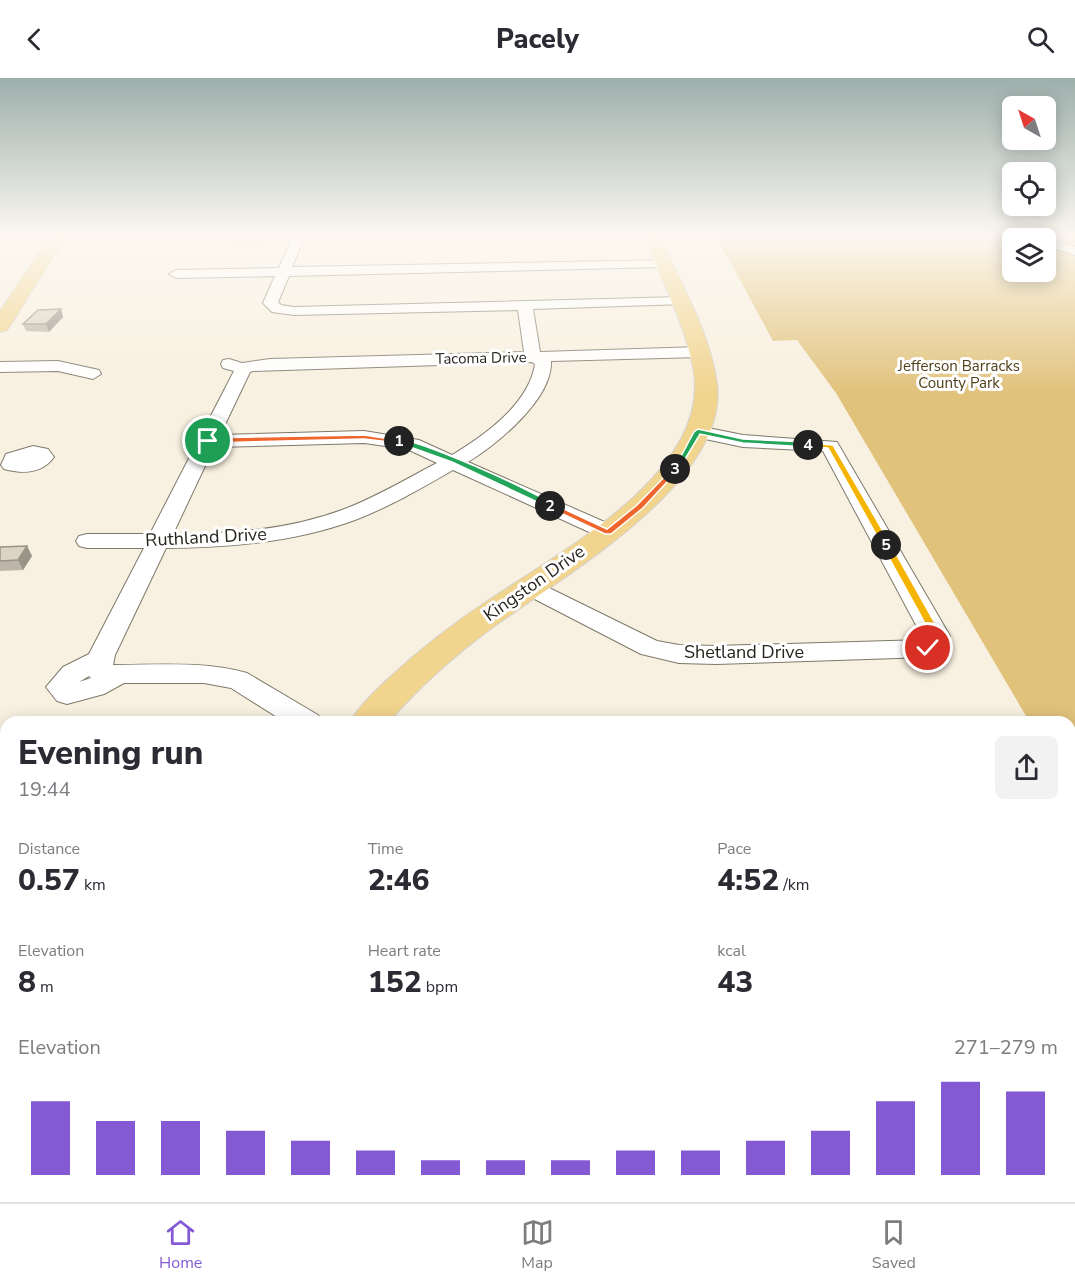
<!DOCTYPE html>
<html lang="en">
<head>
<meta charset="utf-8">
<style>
  body { margin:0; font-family:"Nunito Sans",sans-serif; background:#f2f2f3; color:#2b2b33; height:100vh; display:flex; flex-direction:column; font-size:22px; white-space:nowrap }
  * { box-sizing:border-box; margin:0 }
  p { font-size:20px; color:#7c7c81 }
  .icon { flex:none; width:33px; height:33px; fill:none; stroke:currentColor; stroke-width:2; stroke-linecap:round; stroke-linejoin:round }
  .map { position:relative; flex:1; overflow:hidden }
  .drawer { position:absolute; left:0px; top:638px; width:1076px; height:488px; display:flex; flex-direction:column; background:#fff; border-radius:18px 18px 0 0; box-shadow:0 3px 15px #0003 }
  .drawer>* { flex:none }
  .needle { width:39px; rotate:321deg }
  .tools { position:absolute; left:1002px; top:18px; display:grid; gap:12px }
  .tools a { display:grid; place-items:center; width:54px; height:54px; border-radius:9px; background:#fff; box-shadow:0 3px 15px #0003; font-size:30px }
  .pin { position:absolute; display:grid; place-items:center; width:51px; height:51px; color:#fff; margin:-26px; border:3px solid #fff; border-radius:50%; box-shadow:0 2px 6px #0007 }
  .km { position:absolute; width:30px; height:30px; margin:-15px; border-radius:50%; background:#222; color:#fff; font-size:16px; line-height:30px; text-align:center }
  .round { display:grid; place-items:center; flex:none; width:63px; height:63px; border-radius:9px; background:#f2f2f3 }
  .headline { display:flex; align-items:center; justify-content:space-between; height:102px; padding:0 18px }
  h1 { font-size:33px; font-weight:800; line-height:45px }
  .metrics { display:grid; grid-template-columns:repeat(3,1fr); gap:9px; height:102px; padding:6px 18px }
  .metrics div { display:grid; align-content:center }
  .metrics b { font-size:30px; font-weight:800 }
  .metrics small { font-size:16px; font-weight:400 }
  .metrics p { font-size:16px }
  .chart { height:168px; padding:12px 18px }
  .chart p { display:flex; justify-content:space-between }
  .chart svg { width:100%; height:108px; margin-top:6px; stroke:#845ad4; stroke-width:6 }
  header { display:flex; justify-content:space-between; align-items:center; height:78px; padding:0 18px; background:#fff; font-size:27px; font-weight:800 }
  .dock { display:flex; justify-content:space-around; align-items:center; height:84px; border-top:2px solid #e1e1e2; background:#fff; font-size:16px; color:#7c7c81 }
  .dock a { display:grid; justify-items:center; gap:3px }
  .dock .current { color:#845ad4 }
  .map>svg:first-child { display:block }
  .built { fill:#f1e6cf }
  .green { fill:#e1c27b; fill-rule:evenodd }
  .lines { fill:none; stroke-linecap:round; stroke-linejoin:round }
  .minor-casing { stroke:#7f796a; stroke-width:2 }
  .major-casing { stroke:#d4d3d2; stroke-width:2 }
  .minor { fill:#fff; fill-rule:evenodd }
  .major { fill:#f1d48d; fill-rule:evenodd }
  .wall { fill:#bcb5a8 }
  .shaded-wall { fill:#999488 }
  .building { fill:#dbd3c3; stroke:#999488; stroke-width:1.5 }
  .split-1 { fill:#f0652b; stroke:#fff; stroke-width:1.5 }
  .split-2 { fill:#22a559; stroke:#fff; stroke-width:1.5 }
  .split-3 { fill:#f0652b; stroke:#fff; stroke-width:1.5 }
  .split-4 { fill:#22a559; stroke:#fff; stroke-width:1.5 }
  .split-5 { fill:#f5b400; stroke:#fff; stroke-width:1.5 }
  .split-6 { fill:#f5b400; stroke:#fff; stroke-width:1.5 }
  .labels { text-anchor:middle; stroke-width:6; stroke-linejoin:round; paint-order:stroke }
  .far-street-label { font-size:15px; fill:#27241e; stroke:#fff }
  .far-park-label { font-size:15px; fill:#51411b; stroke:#fff }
  .street-label { font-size:18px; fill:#27241e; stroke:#fff }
</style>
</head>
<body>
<header><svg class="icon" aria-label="back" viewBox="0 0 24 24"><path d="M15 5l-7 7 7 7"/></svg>Pacely<svg class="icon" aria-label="search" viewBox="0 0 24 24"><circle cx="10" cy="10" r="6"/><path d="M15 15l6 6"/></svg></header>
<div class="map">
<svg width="1075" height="1124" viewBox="0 0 1075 1124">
  <rect width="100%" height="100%" fill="#f8f0e0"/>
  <path class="built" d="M0 828H6V935L0 930Z"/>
  <path class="green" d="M713 158H1075V722L1070 713V644L1029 643 836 315 797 262 773 263 727 178ZM1012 160H1046V194H1012Z"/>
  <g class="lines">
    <g class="minor-casing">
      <path id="minor" d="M222 158H276L270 162H228Z
        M293 158H305L292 189 669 182 671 185 664 189 289 198 278 224 281 227 294 229 680 219 687 223 685 226 533 231 540 274 701 269 709 274 701 279 551 283C553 321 497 366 468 384L616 449 619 454 616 459 608 461 600 459 453 392C422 410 389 429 355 442 295 464 230 470 166 470L115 577 113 587C158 587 204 583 247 595L318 637 322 644H285L231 610 204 605H124L104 616 67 626 57 623 46 609 63 589 89 576 144 470H87L79 468 76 463 79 458 87 456H150L234 293 223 290 221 286 223 282 229 281 242 285 270 281 524 274 518 232 294 237 272 234 263 225 275 198 176 200 169 196 176 192 279 190ZM532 284 535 286C529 326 484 358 452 377L419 362 364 353 220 357 250 294 253 293ZM364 365 407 371 437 385C406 401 375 420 342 432 288 452 230 456 173 456L214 369ZM89 598 91 600 79 604Z
        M1045 160C1055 162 1065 166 1075 169V177L1046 168Z
        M58 283 99 292 101 296 93 301 58 293 0 294V284Z
        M698 348 743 357 837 364 950 558V567L946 573 928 579 716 586 679 585 641 576 521 514 517 509 521 504 529 502 537 504 657 563 679 567 716 568 924 562 823 373 743 369 691 358 689 354 691 350Z
        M33 368 48 371 54 379C42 396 23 396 4 391L1 387 6 376Z
        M0 792H6V820H0Z
        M1075 1064V1106L1070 1107V1065Z
        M310 1119H448L446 1124H308Z"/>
    </g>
    <g class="major-casing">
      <path id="major" d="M50 158H66L10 248 7 252 0 254V233Z
        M644 158H660C680 204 711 256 717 306 729 406 559 500 489 552 453 579 419 609 389 644H350C360 627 375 613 389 600 420 571 454 545 489 522 558 475 696 402 695 308 695 267 660 198 644 158Z
        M0 992 6 994V1064L0 1062Z
        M6 1109V1119H58L59 1124H3L2 1119Z
        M95 1119H151L149 1124H93Z"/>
    </g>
    <use href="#minor" class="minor"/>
    <use href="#major" class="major"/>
  </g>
  <path class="wall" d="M61 231 63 239 49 254 26 253 23 246Z
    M27 468 32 478 23 492 0 493V469Z"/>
  <path class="shaded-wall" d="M61 231 63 239 49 254 46 246Z
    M27 468 32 478 23 492 18 482Z"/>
  <path class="building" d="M61 231 46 246H23L38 232Z
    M27 468 18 482 0 483V469Z"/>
  <linearGradient id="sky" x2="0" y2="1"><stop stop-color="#9dafab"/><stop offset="0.5" stop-color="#fcf8f1"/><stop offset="1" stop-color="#fcf8f1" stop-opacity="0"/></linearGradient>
  <rect width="1075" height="316" fill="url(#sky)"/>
  <path class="split-1" d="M364 357 403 363 399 365 364 361 208 365 204 363 208 360Z"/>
  <path class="split-2" d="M396 361C416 360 538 414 555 428L548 429 452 384 396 364Z"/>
  <path class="split-3" d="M673 390 679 391 643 430 611 456H605L546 428 553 426 607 451 637 427Z"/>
  <path class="split-4" d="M698 351 743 361 808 364 812 367 808 369 743 365 700 356 678 393H673L694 354Z"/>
  <path class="split-5" d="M805 365 833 367 891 467 889 469 882 467 828 370 808 369Z"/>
  <path class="split-6" d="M883 465 891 467 942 558 940 569 928 573 923 570 932 565V558L882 467Z"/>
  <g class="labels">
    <g class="far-street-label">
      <text transform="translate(481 280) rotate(-1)" y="5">Tacoma Drive</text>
    </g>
    <g class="far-park-label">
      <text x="959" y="293">Jefferson Barracks<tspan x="959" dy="17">County Park</tspan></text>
    </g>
    <g class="street-label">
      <text transform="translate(206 459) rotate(-3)" y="6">Ruthland Drive</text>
      <text transform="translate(534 505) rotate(-35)" y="6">Kingston Drive</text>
      <text x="744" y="580">Shetland Drive</text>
    </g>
  </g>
</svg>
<div class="tools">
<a><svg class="needle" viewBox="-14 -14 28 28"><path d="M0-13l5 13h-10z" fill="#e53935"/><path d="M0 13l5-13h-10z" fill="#7c7c81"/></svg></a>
<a><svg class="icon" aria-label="locate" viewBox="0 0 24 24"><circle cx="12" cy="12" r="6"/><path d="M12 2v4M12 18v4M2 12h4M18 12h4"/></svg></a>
<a><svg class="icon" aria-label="layers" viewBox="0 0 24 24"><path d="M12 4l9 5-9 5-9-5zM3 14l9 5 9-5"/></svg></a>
</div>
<div class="pin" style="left:208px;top:363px;background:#1e9e55"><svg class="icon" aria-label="arrive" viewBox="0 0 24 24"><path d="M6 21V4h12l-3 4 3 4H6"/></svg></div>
<div class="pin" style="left:928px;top:570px;background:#d93025"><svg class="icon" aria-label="check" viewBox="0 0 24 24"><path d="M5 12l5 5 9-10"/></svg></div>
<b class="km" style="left:399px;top:363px">1</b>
<b class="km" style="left:550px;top:428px">2</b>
<b class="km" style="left:675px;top:391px">3</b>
<b class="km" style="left:808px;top:367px">4</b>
<b class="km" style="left:886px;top:467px">5</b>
<section class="drawer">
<div class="headline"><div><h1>Evening run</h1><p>19:44</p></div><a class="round"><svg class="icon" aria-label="share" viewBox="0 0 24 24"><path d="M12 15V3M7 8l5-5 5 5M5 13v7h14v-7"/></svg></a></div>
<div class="metrics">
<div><p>Distance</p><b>0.57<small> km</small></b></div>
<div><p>Time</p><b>2:46</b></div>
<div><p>Pace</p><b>4:52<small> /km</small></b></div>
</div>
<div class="metrics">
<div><p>Elevation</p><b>8<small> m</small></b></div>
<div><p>Heart rate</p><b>152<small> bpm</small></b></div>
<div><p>kcal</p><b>43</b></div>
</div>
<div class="chart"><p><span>Elevation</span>271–279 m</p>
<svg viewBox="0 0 160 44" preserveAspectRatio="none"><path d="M5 44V14M15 44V22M25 44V22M35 44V26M45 44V30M55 44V34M65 44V38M75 44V38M85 44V38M95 44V34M105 44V34M115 44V30M125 44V26M135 44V14M145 44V6M155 44V10"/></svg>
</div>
</section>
</div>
<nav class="dock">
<a class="current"><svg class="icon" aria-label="home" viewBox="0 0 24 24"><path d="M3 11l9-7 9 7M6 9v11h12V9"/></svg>Home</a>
<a><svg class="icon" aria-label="map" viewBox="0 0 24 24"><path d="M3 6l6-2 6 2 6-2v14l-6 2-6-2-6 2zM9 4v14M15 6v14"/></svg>Map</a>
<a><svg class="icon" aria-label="saved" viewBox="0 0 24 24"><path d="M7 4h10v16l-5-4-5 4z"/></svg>Saved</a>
</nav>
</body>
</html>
